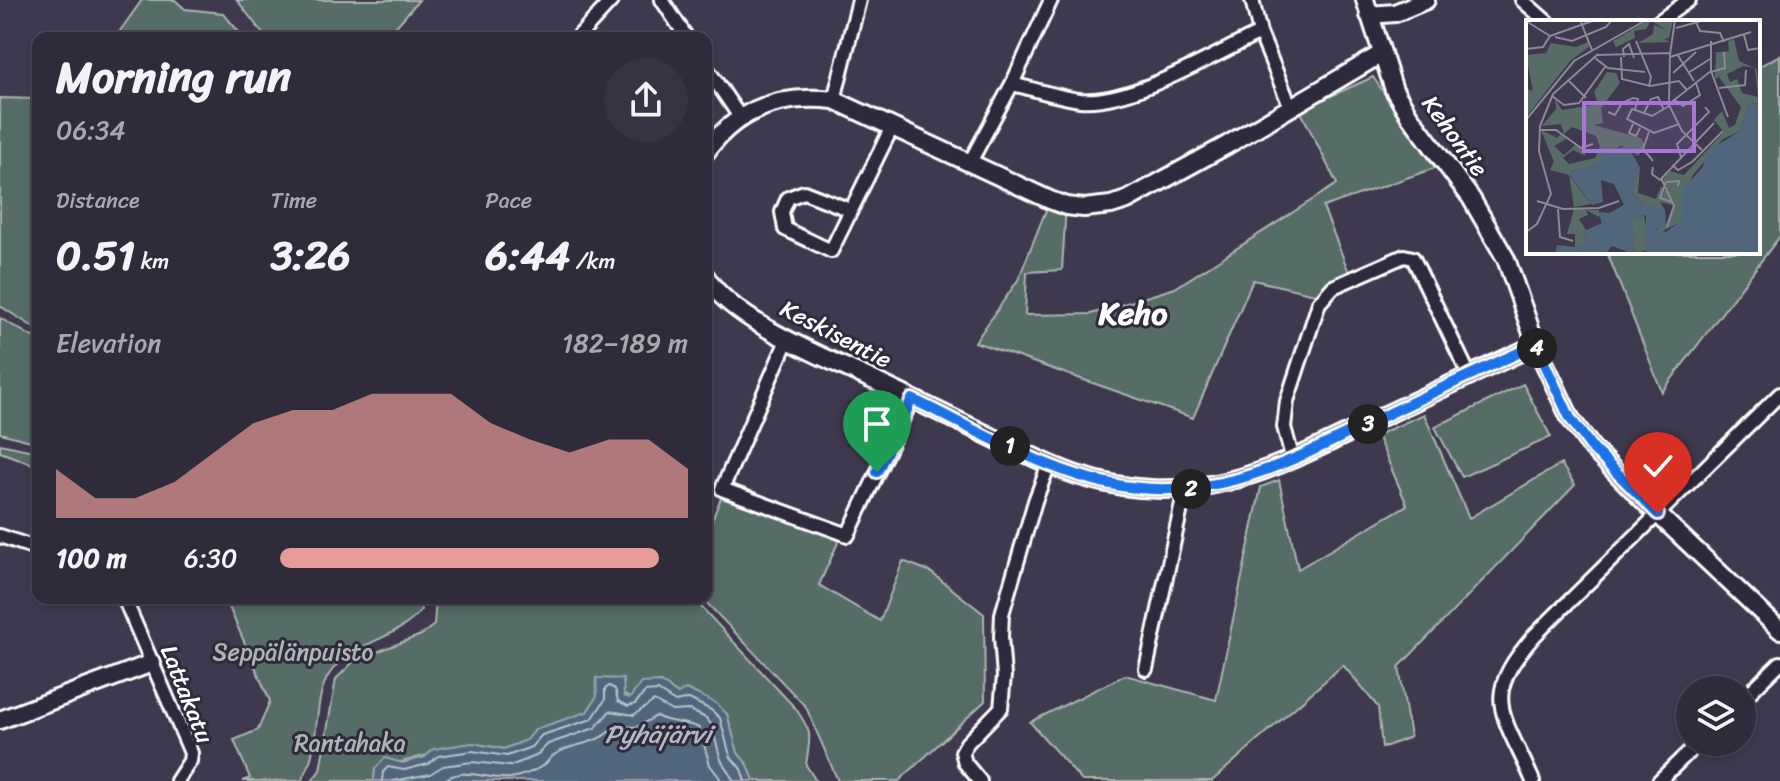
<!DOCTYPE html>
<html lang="en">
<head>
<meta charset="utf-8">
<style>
  body { margin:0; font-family:Sriracha,sans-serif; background:#373342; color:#f1f3f6; height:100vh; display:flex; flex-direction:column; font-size:30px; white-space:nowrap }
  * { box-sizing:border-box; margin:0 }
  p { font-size:26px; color:#a7a7af }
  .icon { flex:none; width:44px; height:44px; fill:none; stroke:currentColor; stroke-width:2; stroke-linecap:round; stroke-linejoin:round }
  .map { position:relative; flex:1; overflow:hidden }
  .side { position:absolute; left:32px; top:32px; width:680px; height:572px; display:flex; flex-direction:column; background:#2f2b3b; border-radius:16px; box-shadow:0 4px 12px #0003,0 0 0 2px #4a4755 }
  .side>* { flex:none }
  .fabs { position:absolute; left:1676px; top:676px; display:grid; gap:16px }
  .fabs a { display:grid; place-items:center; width:80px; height:80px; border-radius:50%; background:#2f2b3b; box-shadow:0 4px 12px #0003,0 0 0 2px #4a4755; font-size:40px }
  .pin { position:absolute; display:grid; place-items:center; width:68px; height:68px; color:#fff; margin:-82px -34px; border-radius:50% 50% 50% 0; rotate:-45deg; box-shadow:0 0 8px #0007 }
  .pin .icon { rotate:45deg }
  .km { position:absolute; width:40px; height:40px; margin:-20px; border-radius:50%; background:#222; color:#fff; font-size:22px; line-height:40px; text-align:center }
  .round { display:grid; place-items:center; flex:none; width:84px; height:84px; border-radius:42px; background:#373342 }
  .overview { display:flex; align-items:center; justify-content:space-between; height:136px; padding:0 24px }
  h1 { font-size:44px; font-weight:700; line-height:60px }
  .stats { display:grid; grid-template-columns:repeat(3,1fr); gap:12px; height:136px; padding:8px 24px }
  .stats div { display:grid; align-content:center }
  .stats b { font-size:40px; font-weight:700 }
  .stats small { font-size:22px; font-weight:400 }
  .stats p { font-size:22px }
  .chart { height:224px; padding:16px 24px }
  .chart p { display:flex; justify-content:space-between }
  .chart svg { width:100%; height:144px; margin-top:8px; fill:#e69b98; opacity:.7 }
  ul { padding:0 24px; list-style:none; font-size:26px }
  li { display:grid; grid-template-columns:128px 96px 1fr; align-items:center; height:60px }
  li i { height:20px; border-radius:10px; background:#e69b98 }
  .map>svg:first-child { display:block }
  .green { fill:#576c66; stroke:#abb6b2; stroke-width:2 }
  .water { fill:#51667c; stroke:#97a3b0; stroke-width:2 }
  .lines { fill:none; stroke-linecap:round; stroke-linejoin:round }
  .shore { stroke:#b9c2cb; stroke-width:2 }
  .minor-casing { stroke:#fff; stroke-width:18 }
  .tertiary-casing { stroke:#fff; stroke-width:22 }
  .minor { stroke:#2f2a3d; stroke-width:12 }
  .tertiary { stroke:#2f2a3d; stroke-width:16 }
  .route-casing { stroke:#fff; stroke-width:16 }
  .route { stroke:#1a73e8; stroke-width:10 }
  .labels { text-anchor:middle; stroke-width:6; stroke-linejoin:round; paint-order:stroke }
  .street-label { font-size:24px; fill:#fff; stroke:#2f2a3d }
  .park-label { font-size:24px; fill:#abb6b2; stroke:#2f2a3d }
  .water-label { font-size:26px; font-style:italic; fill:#b1bac4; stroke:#2f2a3d }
  .district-label { font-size:32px; font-weight:bold; fill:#fff; stroke:#2f2a3d }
  .inset-river { fill:none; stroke:#51667c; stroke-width:4 }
  .inset-road { fill:none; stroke:#8c8895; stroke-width:2 }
  .view { fill:#a976d5; fill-opacity:0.15; stroke:#a976d5; stroke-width:4 }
  .inset-edge { fill:none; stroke:#fff; stroke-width:4 }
</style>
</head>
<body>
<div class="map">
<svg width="1780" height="781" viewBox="0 0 1780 781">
  <rect width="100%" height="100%" fill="#3f394f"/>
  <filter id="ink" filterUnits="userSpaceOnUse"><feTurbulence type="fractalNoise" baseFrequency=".0125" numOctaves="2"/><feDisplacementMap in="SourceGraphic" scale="16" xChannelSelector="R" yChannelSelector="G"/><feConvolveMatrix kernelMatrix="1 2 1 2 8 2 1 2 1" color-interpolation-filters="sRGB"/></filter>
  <g filter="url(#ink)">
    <path class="green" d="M142 0H175L185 9 223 13 244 38H115Z
      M237 0H419L386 38H266Z
      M1780 55V236L1662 392 1607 252H1758V67Z
      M1373 77 1435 168 1323 207 1350 275 1319 295 1253 280 1193 418 975 342 1018 280 1050 200 1066 206 1062 270 1027 272 1025 315 1091 314 1175 288 1337 184 1300 110Z
      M0 98 38 99V330L0 306Z
      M0 318 38 340V443L0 433Z
      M1523 384 1551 437 1462 477 1435 427Z
      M1424 414 1469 518 1561 464 1575 485 1399 667 1410 737 1382 748 1378 707 1343 665 1212 781H1082L1030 722 1125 675 1216 700 1261 487 1279 480 1298 569 1407 505 1377 435Z
      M0 444 38 452V466L0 452Z
      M721 498 840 538 819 585 880 621 903 561 929 571 984 614 985 701 899 781H838L806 707 702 598H706V534Z
      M225 598H419L421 610C399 640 352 641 330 673 311 700 322 751 301 781H243L250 778 234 740 258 730 270 701Z
      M436 598H693L796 709C814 735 810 735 806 765L816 781H754L748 765 738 753 727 714 678 694 660 682 630 698 596 678 597 696 587 712 536 729 527 740 504 749 472 743 375 769 374 781H312L320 770 336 679 355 660 421 635 434 625Z"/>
    <path class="water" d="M596 678 623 679 624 696 630 698 641 683 660 682 678 694 686 689 716 703 727 714 738 753 748 765 754 781H374L375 769 385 758 402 763 425 757 433 749 472 743 504 749 527 740 536 729 587 712 597 696Z"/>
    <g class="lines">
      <path class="shore" d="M382 781 383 772 388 767 404 770 428 764 438 756 472 751 507 756 531 747 542 735 592 719 605 700V689L609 686 615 689 618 701 628 706 635 704 645 692 658 691 675 702 689 699 711 710 720 718 730 756 741 769 745 781
        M393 781 430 774 443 766 472 762 510 766 536 756 548 744 595 728 610 711 634 715 654 701 672 711 689 710 706 718 711 724 721 760 734 781
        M443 781C464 765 488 781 510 778 521 776 536 771 545 764 548 762 550 757 554 755 573 741 595 748 615 726L637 727 656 716C671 724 685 721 699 728L710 765 722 781"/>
      <g class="minor-casing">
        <path id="minor" d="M662 0 687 38
          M1252 0 1260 33 1291 108
          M1522 0 1547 22
          M1658 22 1689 0
          M577 38 612 0
          M706 67 740 117
          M1012 84C1034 89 1057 97 1080 100 1130 105 1213 55 1260 33
          M834 100 859 0
          M969 164 1012 84 1051 0
          M850 210 804 192 788 198 782 212 785 229 831 251 892 127
          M788 338 722 489 848 535 912 399
          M1293 460 1284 427 1287 401 1319 303 1333 287 1404 256 1413 258 1469 375
          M0 536 38 549
          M124 598 191 753 190 761 177 781
          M1146 669 1185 490
          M1742 700 1780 663
          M980 781 965 763 962 752 967 743 1001 708 1004 676 1001 637 1002 614 1035 501 1049 464
          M1533 781C1503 712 1479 698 1535 635L1780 394
          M1659 781 1699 742"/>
      </g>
      <g class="tertiary-casing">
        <path id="tertiary" d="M1365 0 1394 90 1409 115 1471 198 1506 259 1536 345 1570 418 1592 448 1646 503 1780 630
          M1369 15 1395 13 1426 0
          M706 152C737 108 782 94 834 100L1050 200 1066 206 1084 208 1111 205 1127 200 1227 145 1381 54
          M706 277C734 323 830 359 879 383 919 402 959 421 1000 441 1025 453 1050 466 1077 475 1193 513 1275 469 1377 419 1430 394 1483 369 1536 345
          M0 720 152 663"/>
      </g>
      <use href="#minor" class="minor"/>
      <use href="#tertiary" class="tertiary"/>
    </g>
  </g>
  <g class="lines" filter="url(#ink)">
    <g class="route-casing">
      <path id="route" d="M877 472 912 399C972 428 1042 469 1106 483 1213 506 1289 462 1382 417 1433 392 1484 368 1536 345L1570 418 1592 448 1658 514"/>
    </g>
    <use href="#route" class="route"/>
  </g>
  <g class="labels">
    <g class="street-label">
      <text transform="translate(1455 136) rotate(54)" y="8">Kehontie</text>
      <text transform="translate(836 334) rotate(27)" y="8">Keskisentie</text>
      <text transform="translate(187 694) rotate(68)" y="8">Lattakatu</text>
    </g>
    <g class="park-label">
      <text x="293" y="660">Seppälänpuisto</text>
      <text x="350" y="751">Rantahaka</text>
    </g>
    <g class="water-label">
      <text x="658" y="743">Pyhäjärvi</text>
    </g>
    <g class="district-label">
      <text x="1133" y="324">Keho</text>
    </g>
  </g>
  <g transform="translate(1526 20)">
    <rect width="234" height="234" fill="#3f394f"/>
    <path d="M122 0H147L143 18 138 19 144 22 112 23 127 14 128 5 141 10 125 1 120 9 108 11 109 18 90 27 87 21ZM208 19 213 41 231 49 234 84 224 82 214 111 197 119 166 156 156 201 133 213 131 206 140 205 147 185 134 182 139 190 119 185 106 173 114 146 112 173 130 179 135 166 144 176 137 159 143 151 158 155 198 112 188 100 196 91 203 108 209 105 215 87 193 57 189 59 190 33H186L203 31 202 21ZM217 46 229 48 232 77 216 73 211 59 204 62 201 54ZM62 22 64 26 44 41 0 97V69L7 71 0 35 20 33 25 23 50 27ZM81 52 90 53 94 63 75 88 77 103 68 105 115 118 119 126 112 136 95 125 65 147 47 150 44 156 65 184 48 187 43 155 24 150 28 142 15 110 31 118 35 114 40 119 28 126 38 135 49 125 57 128 60 136 47 130 37 138 43 144 69 138 74 126 70 116 46 107 38 114 35 104 16 106 30 89 29 79 36 90 72 84 68 72ZM48 189 73 190V197L60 190 62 195 53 199 60 210 57 228 38 229 49 227V214H41ZM118 196 124 229 108 234 105 199Z" fill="#576c66" fill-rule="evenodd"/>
    <path d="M224 82 234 84V234H120V195L106 200 108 234 86 226 79 234H29L31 225 57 228 60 210 76 203 72 192 83 193 98 185 88 164 75 160 77 182 66 185 44 155 47 150 67 146 82 130 102 126 114 148 106 173 118 184 139 190 140 205 130 209 140 212 156 200V170L177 147 179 133 214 111Z" fill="#51667c"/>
    <path class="inset-river" d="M33 234 88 216 106 234M171 234 209 221 234 198"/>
    <path class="inset-road" d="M54 0 66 30M169 0 174 11 194 13 198 22M0 1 24 16M150 8 179 0M218 15 222 30 234 28M24 16 69 0M29 17 46 21 80 7 86 0M110 21 125 57 123 66M185 21V51L202 97M0 29 17 27 24 16M144 34 143 85 156 111 176 130M144 34 149 0M151 34 168 61M71 35 145 33M95 37 96 59 124 66 153 61 161 70M98 37 97 29 103 24 108 38M144 37 225 12M69 38 82 48 119 52M185 52 199 48 198 32M147 53 170 32M162 53 184 39M43 61 60 78M193 68 219 65 220 50M26 76 38 85 53 83 79 47M149 80 157 86 174 75 170 63M143 84 185 51M143 86 126 96 106 89 101 99 128 113 153 104M82 92 89 95 96 83 107 78 112 79 109 89M118 93 125 79 132 77 138 90M0 100 48 41 120 0M107 104 103 113 110 116 114 108M14 110H30L55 128 67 124M123 112 117 129 127 141M155 137 151 124 183 92 179 87M146 145 152 150 166 142 197 111M127 147 126 154 134 160 188 103M135 158 148 186 141 207M11 181 37 189 73 188 93 181M146 182 134 178 140 162 153 161 152 166M32 189 34 217 47 221M0 212 11 204 25 174 13 131 14 106 27 74 72 34"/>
    <path class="view" d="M58 83H168V131H58Z"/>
    <rect width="234" height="234" class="inset-edge"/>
  </g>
</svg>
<div class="fabs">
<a><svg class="icon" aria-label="layers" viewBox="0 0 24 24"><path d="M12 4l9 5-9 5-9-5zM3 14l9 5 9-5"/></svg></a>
</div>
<div class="pin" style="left:877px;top:472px;background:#1e9e55"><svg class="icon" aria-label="arrive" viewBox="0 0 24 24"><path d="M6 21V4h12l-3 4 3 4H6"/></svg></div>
<div class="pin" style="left:1658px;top:514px;background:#d93025"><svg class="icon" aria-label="check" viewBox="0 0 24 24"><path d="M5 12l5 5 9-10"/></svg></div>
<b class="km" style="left:1010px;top:446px">1</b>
<b class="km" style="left:1191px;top:489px">2</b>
<b class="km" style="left:1368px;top:424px">3</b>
<b class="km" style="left:1537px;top:348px">4</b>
<section class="side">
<div class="overview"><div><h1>Morning run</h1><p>06:34</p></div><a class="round"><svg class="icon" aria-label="share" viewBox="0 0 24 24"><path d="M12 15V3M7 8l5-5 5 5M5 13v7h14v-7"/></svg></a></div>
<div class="stats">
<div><p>Distance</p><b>0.51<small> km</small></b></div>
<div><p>Time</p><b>3:26</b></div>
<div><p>Pace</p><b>6:44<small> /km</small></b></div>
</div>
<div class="chart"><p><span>Elevation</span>182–189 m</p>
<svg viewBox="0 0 160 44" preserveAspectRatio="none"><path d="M0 44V29L10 38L20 38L30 33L40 24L50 15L60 11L70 11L80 6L90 6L100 6L110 15L120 20L130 24L140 20L150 20L160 29V44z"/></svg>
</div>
<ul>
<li><b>100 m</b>6:30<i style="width:93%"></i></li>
</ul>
</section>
</div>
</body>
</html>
